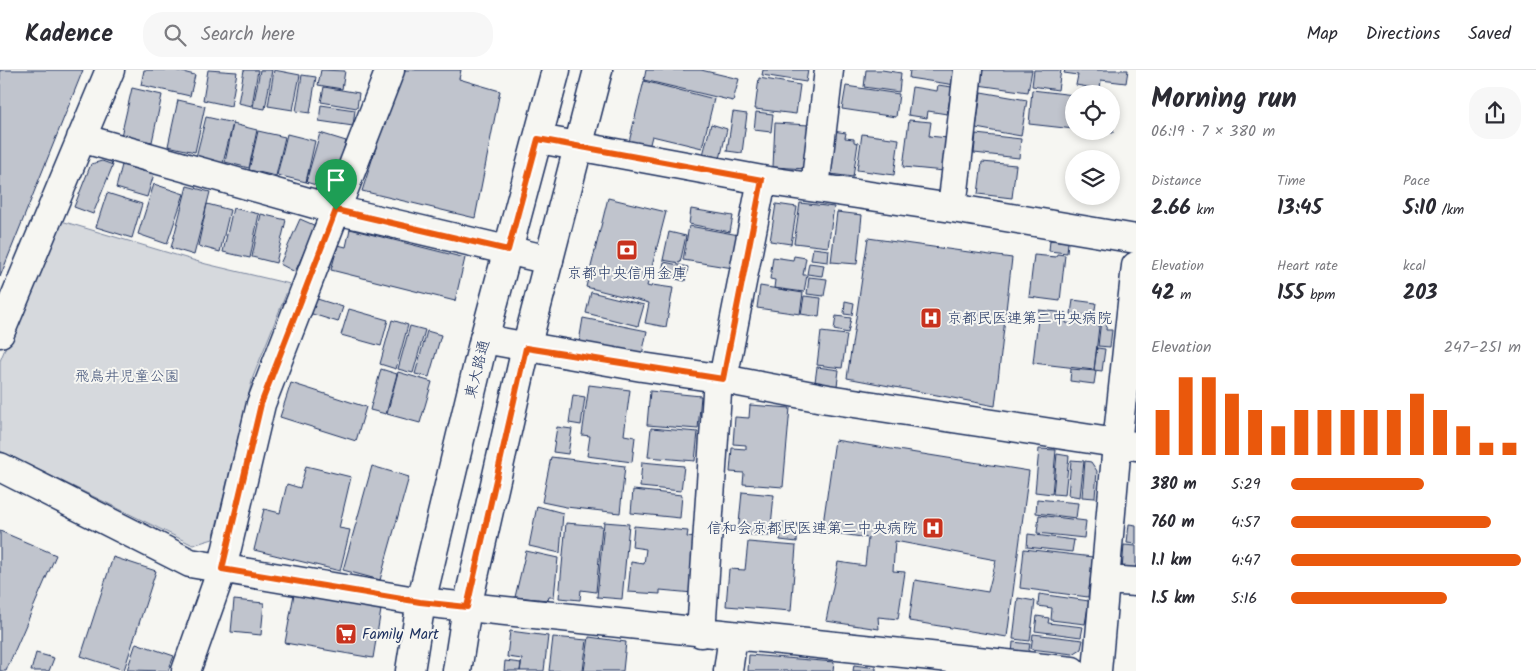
<!DOCTYPE html>
<html lang="en">
<head>
<meta charset="utf-8">
<style>
  body { margin:0; font-family:Kalam,"Klee One",sans-serif; background:#f7f7f7; color:#2b2b33; height:100vh; display:flex; flex-direction:column; font-size:19px; white-space:nowrap }
  * { box-sizing:border-box; margin:0 }
  p { font-size:16px; color:#7c7c81 }
  .icon { flex:none; width:28px; height:28px; fill:none; stroke:currentColor; stroke-width:2; stroke-linecap:round; stroke-linejoin:round }
  .map { position:relative; flex:1; overflow:hidden }
  .drawer { display:flex; flex-direction:column; background:#fff; width:400px }
  .drawer>* { flex:none }
  .fabs { position:absolute; left:1065px; top:15px; display:grid; gap:10px }
  .fabs a { display:grid; place-items:center; width:55px; height:55px; border-radius:50%; background:#fff; box-shadow:0 2px 8px #0003; font-size:25px }
  .pin { position:absolute; display:grid; place-items:center; width:42px; height:42px; color:#fff; margin:-51px -21px; border-radius:50% 50% 50% 0; rotate:-45deg; box-shadow:0 0 5px #0007 }
  .pin .icon { rotate:45deg }
  .round { display:grid; place-items:center; flex:none; width:52px; height:52px; border-radius:20px; background:#f7f7f7 }
  .headline { display:flex; align-items:center; justify-content:space-between; height:85px; padding:0 15px }
  h1 { font-size:28px; font-weight:700; line-height:38px }
  .figures { display:grid; grid-template-columns:repeat(3,1fr); gap:8px; height:85px; padding:5px 15px }
  .figures div { display:grid; align-content:center }
  .figures b { font-size:21px; font-weight:700 }
  .figures small { font-size:14px; font-weight:400 }
  .figures p { font-size:14px }
  .chart { height:140px; padding:10px 15px }
  .chart p { display:flex; justify-content:space-between }
  .chart svg { width:100%; height:90px; margin-top:5px; stroke:#ea580c; stroke-width:6 }
  ul { padding:0 15px; list-style:none; font-size:16px }
  li { display:grid; grid-template-columns:80px 60px 1fr; align-items:center; height:38px }
  li i { height:12px; border-radius:6px; background:#ea580c }
  header { display:flex; align-items:center; gap:30px; box-sizing:border-box; height:70px; padding:0 25px; background:#fff; border-bottom:1px solid #e1e1e2 }
  header strong { font-size:24px }
  nav { display:flex; gap:28px; margin-inline-start:auto; font-size:18px }
  .search { width:350px; height:45px; background:#f7f7f7; display:flex; align-items:center; gap:12px; box-sizing:border-box; padding:0 18px; border-radius:20px; color:#7c7c81; font-size:19px }
  main { display:flex; flex:1; min-height:0 }
  .map>svg:first-child { display:block }
  .green { fill:#d6d9dd; stroke:#78849e }
  .building { fill:#c0c4cd; stroke:#1b2f5e }
  .lines { fill:none; stroke-linecap:round; stroke-linejoin:round }
  .minor-casing { stroke:#1b2f5e; stroke-width:31 }
  .major-casing { stroke:#1b2f5e; stroke-width:31 }
  .minor { stroke:#f6f6f2; stroke-width:28 }
  .major { stroke:#f6f6f2; stroke-width:28 }
  .route-casing { stroke:#fff; stroke-width:10 }
  .route { stroke:#ea580c; stroke-width:6 }
  .labels { text-anchor:middle; stroke-width:4; stroke-linejoin:round; paint-order:stroke }
  .poi-label { font-size:15px; fill:#1b2f5e; stroke:#f6f6f2; text-anchor:start }
  .street-label { font-size:15px; fill:#1b2f5e; stroke:#f6f6f2 }
  .park-label { font-size:15px; fill:#405177; stroke:#f6f6f2 }
</style>
</head>
<body>
<header>
<strong>Kadence</strong>
<div class="search"><svg class="icon" aria-label="search" viewBox="0 0 24 24"><circle cx="10" cy="10" r="6"/><path d="M15 15l6 6"/></svg>Search here</div>
<nav><a>Map</a><a>Directions</a><a>Saved</a></nav>
</header>
<main>
<div class="map">
<svg width="1136" height="601" viewBox="0 0 1136 601">
  <rect width="100%" height="100%" fill="#f6f6f2"/>
  <filter id="ink" filterUnits="userSpaceOnUse"><feTurbulence type="fractalNoise" baseFrequency=".02" numOctaves="2"/><feDisplacementMap in="SourceGraphic" scale="10" xChannelSelector="R" yChannelSelector="G"/><feConvolveMatrix kernelMatrix="1 2 1 2 8 2 1 2 1" color-interpolation-filters="sRGB"/></filter>
  <g filter="url(#ink)">
    <path class="green" d="M58 150 206 194 290 214 253 307 213 469 193 475 0 381V291Z"/>
    <path class="building" d="M0 0H83L0 207Z
      M144 0H174L195 5 190 26 141 15Z
      M208 0 237 2 231 36 203 30Z
      M244 0H258L252 36 238 33Z
      M260 0H272L265 39 253 37Z
      M274 0 300 5 293 40 268 36Z
      M321 0 345 1 342 19 318 15Z
      M401 0H461L459 9 500 21 475 148 362 121Z
      M646 0H701L739 9 733 31 644 10Z
      M763 0H808L806 12 762 5Z
      M866 0H882L901 3 899 22 864 17Z
      M910 0H957L955 15 909 8Z
      M980 0H1032L1028 22 978 15Z
      M1034 0H1061L1058 20 1032 16Z
      M1065 0H1128L1126 13 1101 10 1100 19 1076 15 1078 5 1064 3Z
      M302 5 316 7 310 43 296 41Z
      M759 8 800 15 796 44 755 39Z
      M644 11 714 29 702 78 652 66 649 78 629 72Z
      M938 15 952 17 947 44 928 41 927 48 908 45 912 17 937 21Z
      M846 16 899 24 896 47 842 39Z
      M324 17 359 23 357 38 321 32Z
      M132 18 162 25 152 72 121 66Z
      M1032 20 1074 25V59L1029 54Z
      M981 22 1027 30 1021 66 976 58Z
      M1111 29H1116L1113 63 1096 61H1111Z
      M178 30 205 36 195 82 168 76Z
      M321 35 355 40 353 56 319 51Z
      M733 42 747 44 742 83 727 81Z
      M756 42 773 44 771 62 754 60Z
      M206 47 233 53 223 93 196 87Z
      M909 50 931 52 929 66 948 68 944 101 903 97Z
      M775 53 809 55 807 99 773 97Z
      M233 54 257 60 249 98 225 92Z
      M711 54 727 59 720 89 703 85Z
      M258 61 285 67 276 106 249 100Z
      M833 61 846 63 845 68 854 69V72L858 73 853 107 830 104 831 98 824 97Z
      M320 63 346 71 332 120 306 112Z
      M287 64 315 71 306 112 277 105Z
      M862 64 899 69 894 105 857 100Z
      M976 64 1021 69 1019 88 974 83Z
      M102 91 113 95 93 144 74 137 91 94Z
      M982 92 1016 95 1012 128 978 124Z
      M122 95 154 104 147 127 116 118Z
      M154 114 184 124 167 174 138 164Z
      M187 116 210 122 194 185 171 178Z
      M107 123 142 134 132 168 96 157Z
      M608 128 666 142 647 216 651 217 652 215 673 218 666 257 645 253 649 233 586 217Z
      M800 133 834 137 828 177 794 173Z
      M207 134 230 140 220 182 198 176Z
      M776 134 797 137 791 174 770 171Z
      M233 138 259 144 250 188 223 182Z
      M691 139 733 146 730 162 689 154Z
      M837 142 862 145 857 194 831 192Z
      M261 144 286 150 276 193 252 187Z
      M300 149 316 156 295 202 280 194Z
      M689 156 739 165 733 198 683 190Z
      M350 159 465 188 455 231 331 200 338 175 346 177Z
      M669 162 686 166 680 193 663 190Z
      M868 168 1012 188 995 336 847 308Z
      M1050 170 1068 172 1067 183 1049 181Z
      M813 178 829 180 828 192 811 190Z
      M1057 184 1065 185 1060 231 1029 227 1034 185 1056 187Z
      M794 186 806 188 803 205H807L804 222 774 218 775 210 770 209 773 187 793 190Z
      M664 192 688 197 685 211 661 206Z
      M809 193 824 195 822 206 807 204Z
      M809 207 827 209 824 226 807 224Z
      M760 216 803 223 800 244 757 238Z
      M591 222 644 235 638 256 586 243Z
      M804 226 821 228 819 247 801 244Z
      M314 228 343 237 338 252 309 243Z
      M1073 230 1096 233 1094 246 1071 244Z
      M845 231 854 233 852 245 844 244Z
      M349 239 388 250 381 276 341 265Z
      M1039 240 1067 243 1066 253 1076 254 1077 245 1100 248 1094 300 1033 293Z
      M836 246 851 248 848 263 834 260Z
      M583 248 647 261 642 285 579 272Z
      M392 250 408 255 396 299 380 294Z
      M1101 250 1107 251 1106 260H1112L1110 277 1098 276Z
      M410 256 425 260 413 303 398 299Z
      M427 261 441 265 429 307 415 304Z
      M821 262 847 265 842 298 817 295Z
      M1097 278 1105 279 1102 301 1094 300Z
      M817 297 839 300 837 316 815 312Z
      M381 299 397 304 386 344 370 340Z
      M1071 299 1096 301 1094 314 1070 311Z
      M398 302 432 312 420 353 387 344Z
      M291 313 366 337 356 371 280 347Z
      M589 315 630 320 624 365 635 367 632 392 587 386 590 366 582 365Z
      M650 321 701 326 698 359 647 355Z
      M573 325 585 327 581 355 569 353Z
      M750 335 790 338 783 417 743 414 744 403 730 402 732 378 746 379V375L733 374 735 347 749 348Z
      M557 357 572 359 568 384 553 382Z
      M651 358 698 362 695 391 648 387Z
      M835 370 1029 401 1007 567 909 551 915 510 988 522 996 490 895 471 893 501 905 502 898 549 878 547 879 559 826 551 838 492 865 496 868 468 822 461Z
      M1039 379 1056 380 1052 424 1035 422Z
      M1057 384 1069 386 1065 425 1053 424Z
      M551 387 625 396 620 443 566 437 542 432Z
      M1071 390 1084 391 1080 427 1068 425Z
      M1085 391 1091 392 1097 401 1095 428 1082 427Z
      M642 392 684 396 681 421 640 417Z
      M306 396 351 407 339 458 350 460 340 501 254 480 264 439 280 443 287 414 300 418Z
      M372 396 409 407 380 510 343 500Z
      M633 420 682 425 680 448 631 443Z
      M742 422 774 425 770 466 738 464Z
      M1037 429 1078 433 1076 448 1036 443Z
      M537 436 563 443 560 483 529 476Z
      M1039 445 1086 451 1084 468 1037 463Z
      M604 452 629 454 622 529 597 527Z
      M782 452 798 454 797 472 780 470Z
      M566 453 602 456 596 522 581 520 580 530 559 528Z
      M1129 454 1136 455V474L1127 473Z
      M634 456 688 461 687 467 698 468 693 523 660 520V524L628 522 631 492 644 494 646 479 632 477Z
      M0 461 56 485 6 601H0Z
      M1028 464 1074 470 1072 482 1027 477Z
      M748 472 796 476 791 541 726 536 729 499 745 500Z
      M1124 475 1136 476V501L1122 500Z
      M1024 479 1093 487 1088 527 1020 518Z
      M526 481 558 488 554 527H549L548 530 515 527Z
      M113 487 156 501 124 600 81 586Z
      M294 524 381 540 373 588 285 573Z
      M1039 524 1089 531 1085 554 1051 550 1052 538 1038 536Z
      M1018 528 1035 531 1030 571 1013 569Z
      M234 530 264 533 261 565 231 562Z
      M1037 546 1049 548 1048 553 1083 557 1081 567 1035 561Z
      M510 561 548 566 544 601H520L522 589 507 587Z
      M1033 564 1083 570 1081 579 1073 584 1031 579Z
      M553 567 587 570 583 601H549Z
      M589 567 626 572 623 601H584Z
      M1013 572 1030 574 1028 585 1012 583Z
      M136 573 174 586 168 601 127 600Z
      M36 583 54 588 49 601H31Z
      M749 585 834 592 833 601H748Z
      M505 591 521 593 520 601H504Z
      M854 595 876 598V601H853Z"/>
    <g class="lines">
      <g class="minor-casing">
        <path id="minor" d="M81 68 336 140 549 190
          M539 69 762 110 952 138 1136 169
          M815 117 829 0
          M952 138 968 0
          M0 263 110 0
          M484 269 642 297 718 308 828 329 1136 376
          M723 309 762 110
          M0 397 190 493 421 532 1072 601
          M1106 510 1136 512
          M701 563 718 308
          M186 601 222 499 261 334 390 0
          M728 601 733 566
          M1097 601 1117 374 1136 196"/>
      </g>
      <g class="major-casing">
        <path id="major" d="M410 601 421 532 484 269 556 0
          M457 601 467 537 526 278 598 0"/>
      </g>
      <use href="#minor" class="minor"/>
      <use href="#major" class="major"/>
    </g>
  </g>
  <g class="lines" filter="url(#ink)">
    <g class="route-casing">
      <path id="route" d="M538 69 762 110 723 309 526 278 467 537 420 532 222 499 261 334 336 140 508 180Z"/>
    </g>
    <use href="#route" class="route"/>
  </g>
  <defs>
    <g id="bank-square" transform="scale(1.125)"><rect x="-9" y="-9" width="18" height="18" rx="4" fill="#c8321e" stroke="#f6f6f2"/><path d="M-6-4H6V4H-6ZM0-2.3a2.3 2.3 0 1 0 0 4.6a2.3 2.3 0 1 0 0-4.6Z" fill="#fff"/></g>
    <g id="hospital-square" transform="scale(1.125)"><rect x="-9" y="-9" width="18" height="18" rx="4" fill="#c8321e" stroke="#f6f6f2"/><path d="M-5-5h3v3.5h4V-5h3V5h-3V1.5h-4V5h-3Z" fill="#fff"/></g>
    <g id="supermarket-square" transform="scale(1.125)"><rect x="-9" y="-9" width="18" height="18" rx="4" fill="#c8321e" stroke="#f6f6f2"/><path d="M-6-5.5h2.5l.6 2H6L4.5 2H-2.5L-4.4-4H-6ZM-1.5 3.2a1.3 1.3 0 1 0 .1 0ZM3 3.2a1.3 1.3 0 1 0 .1 0Z" fill="#fff"/></g>
  </defs>
  <g fill-rule="evenodd">
    <use href="#bank-square" x="627" y="180"/>
    <use href="#hospital-square" x="931" y="248"/>
    <use href="#hospital-square" x="933" y="458"/>
    <use href="#supermarket-square" x="346" y="564"/>
  </g>
  <g class="labels">
    <g class="poi-label">
      <text x="627" y="208" text-anchor="middle">京都中央信用金庫</text>
      <text x="947" y="253">京都民医連第二中央病院</text>
      <text x="917" y="463" text-anchor="end">信和会京都民医連第二中央病院</text>
      <text x="362" y="569">Family Mart</text>
    </g>
    <g class="street-label">
      <text transform="translate(477 299) rotate(-76)" y="5">東大路通</text>
    </g>
    <g class="park-label">
      <text x="127" y="311">飛鳥井児童公園</text>
    </g>
  </g>
</svg>
<div class="fabs">
<a><svg class="icon" aria-label="locate" viewBox="0 0 24 24"><circle cx="12" cy="12" r="6"/><path d="M12 2v4M12 18v4M2 12h4M18 12h4"/></svg></a>
<a><svg class="icon" aria-label="layers" viewBox="0 0 24 24"><path d="M12 4l9 5-9 5-9-5zM3 14l9 5 9-5"/></svg></a>
</div>
<div class="pin" style="left:336px;top:140px;background:#1e9e55"><svg class="icon" aria-label="arrive" viewBox="0 0 24 24"><path d="M6 21V4h12l-3 4 3 4H6"/></svg></div>
</div>
<section class="drawer">
<div class="headline"><div><h1>Morning run</h1><p>06:19 · 7 × 380 m</p></div><a class="round"><svg class="icon" aria-label="share" viewBox="0 0 24 24"><path d="M12 15V3M7 8l5-5 5 5M5 13v7h14v-7"/></svg></a></div>
<div class="figures">
<div><p>Distance</p><b>2.66<small> km</small></b></div>
<div><p>Time</p><b>13:45</b></div>
<div><p>Pace</p><b>5:10<small> /km</small></b></div>
</div>
<div class="figures">
<div><p>Elevation</p><b>42<small> m</small></b></div>
<div><p>Heart rate</p><b>155<small> bpm</small></b></div>
<div><p>kcal</p><b>203</b></div>
</div>
<div class="chart"><p><span>Elevation</span>247–251 m</p>
<svg viewBox="0 0 160 44" preserveAspectRatio="none"><path d="M5 44V22M15 44V6M25 44V6M35 44V14M45 44V22M55 44V30M65 44V22M75 44V22M85 44V22M95 44V22M105 44V22M115 44V14M125 44V22M135 44V30M145 44V38M155 44V38"/></svg>
</div>
<ul>
<li><b>380 m</b>5:29<i style="width:58%"></i></li>
<li><b>760 m</b>4:57<i style="width:87%"></i></li>
<li><b>1.1 km</b>4:47<i style="width:100%"></i></li>
<li><b>1.5 km</b>5:16<i style="width:68%"></i></li>
</ul>
</section>
</main>
</body>
</html>
